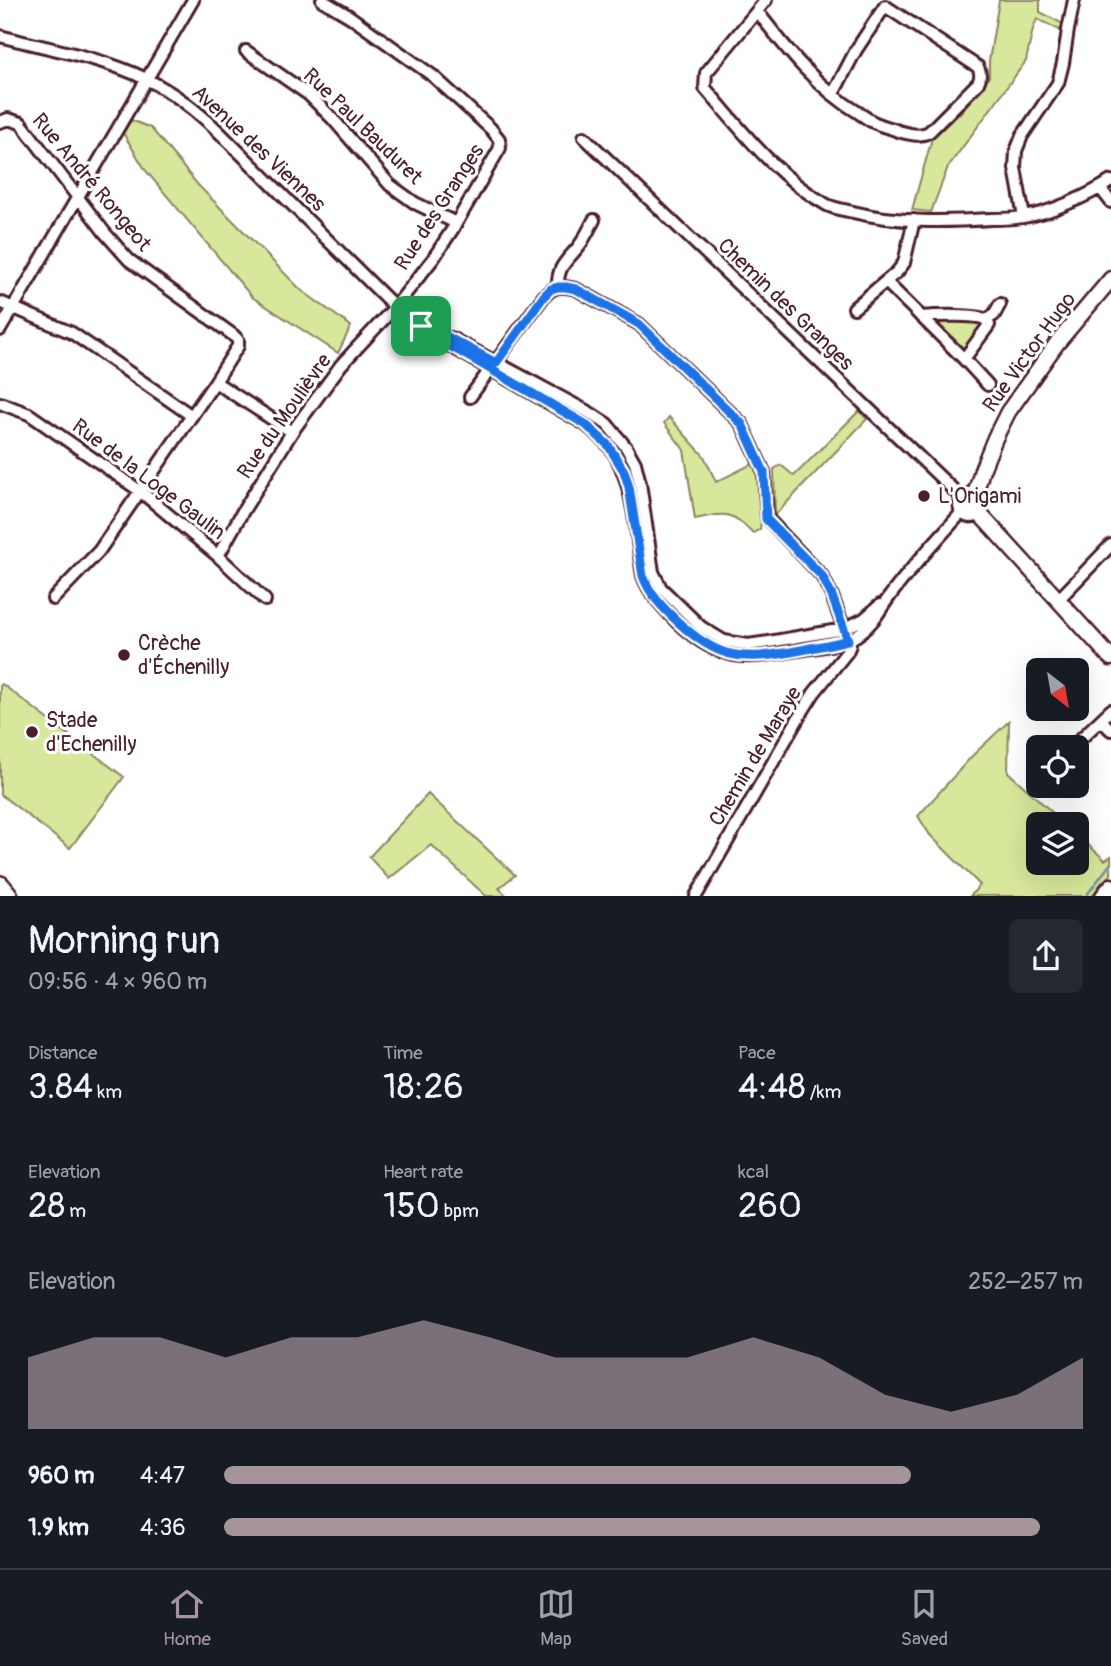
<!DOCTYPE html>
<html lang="en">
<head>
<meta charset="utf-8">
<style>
  body { margin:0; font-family:Pangolin,sans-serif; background:#242831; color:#f1f3f6; height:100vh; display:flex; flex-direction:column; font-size:26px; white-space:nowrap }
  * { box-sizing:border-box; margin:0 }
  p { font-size:23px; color:#9ea1a6 }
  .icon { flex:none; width:38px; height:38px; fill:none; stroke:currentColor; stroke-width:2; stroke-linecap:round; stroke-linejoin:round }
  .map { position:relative; height:896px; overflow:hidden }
  .drawer { display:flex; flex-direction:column; background:#171b24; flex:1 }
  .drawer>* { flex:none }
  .needle { width:46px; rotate:149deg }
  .buttons { position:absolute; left:1026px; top:658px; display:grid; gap:14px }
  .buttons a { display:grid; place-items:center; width:63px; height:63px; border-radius:10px; background:#171b24; box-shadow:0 7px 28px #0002; font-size:35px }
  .pin { position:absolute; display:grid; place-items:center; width:60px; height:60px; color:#fff; margin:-30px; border-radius:14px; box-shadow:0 4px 10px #0006 }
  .round { display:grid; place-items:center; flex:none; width:74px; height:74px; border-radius:10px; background:#242831 }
  .headline { display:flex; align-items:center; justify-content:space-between; height:119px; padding:0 28px }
  h1 { font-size:38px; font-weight:600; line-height:52px }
  .metrics { display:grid; grid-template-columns:repeat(3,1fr); gap:10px; height:119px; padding:7px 28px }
  .metrics div { display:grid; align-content:center }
  .metrics b { font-size:35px; font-weight:600 }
  .metrics small { font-size:19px; font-weight:400 }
  .metrics p { font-size:19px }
  .chart { height:196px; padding:14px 28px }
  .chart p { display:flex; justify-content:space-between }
  .chart svg { width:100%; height:126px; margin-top:7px; fill:#a6949b; opacity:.7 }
  ul { padding:0 28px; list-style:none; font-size:23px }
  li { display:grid; grid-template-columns:112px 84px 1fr; align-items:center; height:52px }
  li i { height:18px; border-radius:9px; background:#a6949b }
  .tabs { display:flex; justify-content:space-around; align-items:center; height:98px; border-top:2px solid #363941; background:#171b24; font-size:19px; color:#9ea1a6 }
  .tabs a { display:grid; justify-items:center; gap:4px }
  .tabs .on { color:#a6949b }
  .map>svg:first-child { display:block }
  .green { fill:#d7e79b; stroke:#908363; stroke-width:2 }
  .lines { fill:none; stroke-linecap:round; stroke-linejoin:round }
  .stream { stroke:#7591a3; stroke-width:2.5 }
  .street-casing { stroke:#4a1f2b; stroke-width:16 }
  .secondary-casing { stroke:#4a1f2b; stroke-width:19 }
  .highway-casing { stroke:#4a1f2b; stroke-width:24 }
  .street { stroke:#fff; stroke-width:10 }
  .secondary { stroke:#fff; stroke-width:14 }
  .highway { stroke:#fff; stroke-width:19 }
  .route-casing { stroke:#fff; stroke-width:14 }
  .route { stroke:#1a73e8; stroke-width:9 }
  .poi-dot { fill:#4a1f2b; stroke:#fff; stroke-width:2.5 }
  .labels { text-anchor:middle; stroke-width:6; stroke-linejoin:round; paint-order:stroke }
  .street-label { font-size:21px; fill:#4a1f2b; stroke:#fff }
  .poi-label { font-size:21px; fill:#4a1f2b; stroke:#fff; text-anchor:start }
</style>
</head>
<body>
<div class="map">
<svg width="1111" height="896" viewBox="0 0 1111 896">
  <rect width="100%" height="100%" fill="#fff"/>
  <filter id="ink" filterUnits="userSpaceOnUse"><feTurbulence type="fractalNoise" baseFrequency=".0143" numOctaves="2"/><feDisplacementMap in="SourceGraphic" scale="14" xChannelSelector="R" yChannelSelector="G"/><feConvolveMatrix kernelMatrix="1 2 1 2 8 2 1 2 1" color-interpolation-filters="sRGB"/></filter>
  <g filter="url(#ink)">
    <path class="green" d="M999 0H1040V12L1065 25 1064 32 1037 19 1033 29 1026 61 948 167 931 212 912 210 932 138 961 112 989 77V61Z
      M131 120 151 128 198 185 301 290 351 326 338 353 252 297 146 171 123 133Z
      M943 320H977L981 326 965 350H962L941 330 940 322Z
      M859 411 867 419 775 515 774 469 781 465 794 476Z
      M669 417 704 456 716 482 754 463C763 479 763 511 760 529L753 533C731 510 725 513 695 519L684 450 664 423Z
      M2 684 124 777 70 848 0 794V686Z
      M1009 721 1008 772 1065 824H1038V863H1076V834L1105 860 1111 856V875L1102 882 1092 896H970L980 885 930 835 918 816 972 756Z
      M428 794 515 875 499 888 507 896H486L431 845 389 879 369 857Z"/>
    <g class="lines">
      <path class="stream" d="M1086 896 1111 863"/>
      <g class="street-casing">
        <path id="street" d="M766 0 706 73 705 88C742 131 777 177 827 205 835 209 845 210 853 212 897 223 945 222 991 219 1001 219 1012 219 1023 217 1048 214 1090 195 1111 181
          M757 11C787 50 817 88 859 113 865 117 871 122 878 124 884 127 892 128 898 131 909 134 920 137 929 132L978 83C981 77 981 73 978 67L885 6 856 50 833 94
          M0 36C48 49 101 57 146 79 175 93 199 112 221 134L399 311 435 337 585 424C593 431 602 437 609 446 634 478 636 535 643 576 650 595 663 607 677 622 724 665 746 659 805 649 823 646 845 645 860 633 874 623 880 609 890 596 912 566 938 539 963 511
          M246 51 309 95 332 118 390 185 415 203 456 223
          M0 122 8 119 21 123 105 233 129 260 233 335 238 340V346L215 382 99 551 53 599
          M584 137 962 498
          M1100 188 1111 202
          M1024 217 1015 168 1016 151 1022 136 1058 83 1063 63 1068 30 1074 0
          M886 282 964 359 989 325C988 323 987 321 986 320 978 314 933 316 921 317
          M558 287H566L576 289 639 324 742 424 764 472 767 518 822 576 832 596 850 645 847 652 814 693 799 717 696 896
          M0 302 72 333 192 416
          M854 308 897 272 904 263 914 220
          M986 320 994 315 1000 304
          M0 330 193 0
          M451 338 590 413 607 424 626 447 635 463 640 483 653 572 661 588 701 627 724 641 748 645 769 642 844 629 864 619 880 605
          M964 359 988 385
          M215 382 292 432
          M470 397 544 296 551 290 558 287C557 266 567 261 579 246 585 238 589 229 594 220
          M0 403 29 414 140 491 218 556 265 600
          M218 556 243 511 292 432 341 365 395 307 433 259 454 227 500 148 499 139 491 129 433 76 349 16 322 0
          M1058 600 1111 545
          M1101 720 1111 730
          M1072 747 1111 710"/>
      </g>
      <g class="secondary-casing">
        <path id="secondary" d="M961 505a10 10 0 1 1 20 0a10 10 0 1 1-20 0Z
          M975 495 982 470 995 438 1008 412 1057 343 1111 279
          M978 512 1111 658
          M1103 896 1111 886"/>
      </g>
      <g class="highway-casing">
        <path id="highway" d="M0 886 8 896"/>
      </g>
      <use href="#street" class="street"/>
      <use href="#secondary" class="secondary"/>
      <use href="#highway" class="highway"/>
    </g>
  </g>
  <g class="lines" filter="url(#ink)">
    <g class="route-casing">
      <path id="route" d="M558 287H566L576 289 639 324 742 424 764 472 766 519 822 576 832 596 848 640C829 645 810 648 791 652 739 661 717 658 678 622 663 608 650 595 643 576L629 487 624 471 608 445 585 424 435 337 421 326 436 331 496 363 544 296 551 289Z"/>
    </g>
    <use href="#route" class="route"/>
  </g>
  <g class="poi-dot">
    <circle cx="924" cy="496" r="7"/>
    <circle cx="124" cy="655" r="7"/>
    <circle cx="32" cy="732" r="7"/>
  </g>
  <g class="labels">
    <g class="street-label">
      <text transform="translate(363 126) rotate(44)" y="7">Rue Paul Bauduret</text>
      <text transform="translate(259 148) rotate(43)" y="7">Avenue des Viennes</text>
      <text transform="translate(92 182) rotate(50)" y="7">Rue André Rongeot</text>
      <text transform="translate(439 207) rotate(-57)" y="7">Rue des Granges</text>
      <text transform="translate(786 304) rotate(44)" y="7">Chemin des Granges</text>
      <text transform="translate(1029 352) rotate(-54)" y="7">Rue Victor Hugo</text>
      <text transform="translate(284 416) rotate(-55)" y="7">Rue du Moulièvre</text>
      <text transform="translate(149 479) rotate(37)" y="7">Rue de la Loge Gaulin</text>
      <text transform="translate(755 756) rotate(-59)" y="7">Chemin de Maraye</text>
    </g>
    <g class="poi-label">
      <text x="938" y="503">L'Origami</text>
      <text x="138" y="650">Crèche<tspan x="138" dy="24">d'Échenilly</tspan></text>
      <text x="46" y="727">Stade<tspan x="46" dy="24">d'Echenilly</tspan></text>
    </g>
  </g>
</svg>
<div class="buttons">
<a><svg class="needle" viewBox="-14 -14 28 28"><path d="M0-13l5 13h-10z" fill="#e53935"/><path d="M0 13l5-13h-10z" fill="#9ea1a6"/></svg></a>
<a><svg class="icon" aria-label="locate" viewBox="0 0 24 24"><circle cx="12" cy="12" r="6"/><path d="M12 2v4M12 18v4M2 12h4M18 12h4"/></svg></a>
<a><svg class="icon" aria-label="layers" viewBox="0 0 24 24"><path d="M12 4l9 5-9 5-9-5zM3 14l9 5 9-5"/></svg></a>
</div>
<div class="pin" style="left:421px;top:326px;background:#1e9e55"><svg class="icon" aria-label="arrive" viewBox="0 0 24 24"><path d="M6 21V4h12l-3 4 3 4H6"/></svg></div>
</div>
<section class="drawer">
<div class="headline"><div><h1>Morning run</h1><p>09:56 · 4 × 960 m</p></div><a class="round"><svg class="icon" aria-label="share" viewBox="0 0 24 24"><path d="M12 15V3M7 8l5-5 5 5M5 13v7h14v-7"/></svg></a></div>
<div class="metrics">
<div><p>Distance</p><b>3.84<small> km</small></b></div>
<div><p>Time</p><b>18:26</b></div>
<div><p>Pace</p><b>4:48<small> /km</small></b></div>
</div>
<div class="metrics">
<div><p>Elevation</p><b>28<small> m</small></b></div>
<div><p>Heart rate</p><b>150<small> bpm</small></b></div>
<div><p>kcal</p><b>260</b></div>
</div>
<div class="chart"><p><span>Elevation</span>252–257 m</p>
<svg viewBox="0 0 160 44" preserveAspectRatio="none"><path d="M0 44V19L10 12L20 12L30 19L40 12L50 12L60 6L70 12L80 19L90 19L100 19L110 12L120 19L130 32L140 38L150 32L160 19V44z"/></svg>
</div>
<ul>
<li><b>960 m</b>4:47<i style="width:80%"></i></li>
<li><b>1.9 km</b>4:36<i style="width:95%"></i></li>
</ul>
</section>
<nav class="tabs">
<a class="on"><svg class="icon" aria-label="home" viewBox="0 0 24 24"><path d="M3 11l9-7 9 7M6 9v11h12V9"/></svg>Home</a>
<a><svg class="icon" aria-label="map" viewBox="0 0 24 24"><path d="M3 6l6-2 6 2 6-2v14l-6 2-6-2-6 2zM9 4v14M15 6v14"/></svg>Map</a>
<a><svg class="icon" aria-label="saved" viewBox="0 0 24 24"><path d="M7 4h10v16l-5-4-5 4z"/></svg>Saved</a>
</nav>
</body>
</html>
